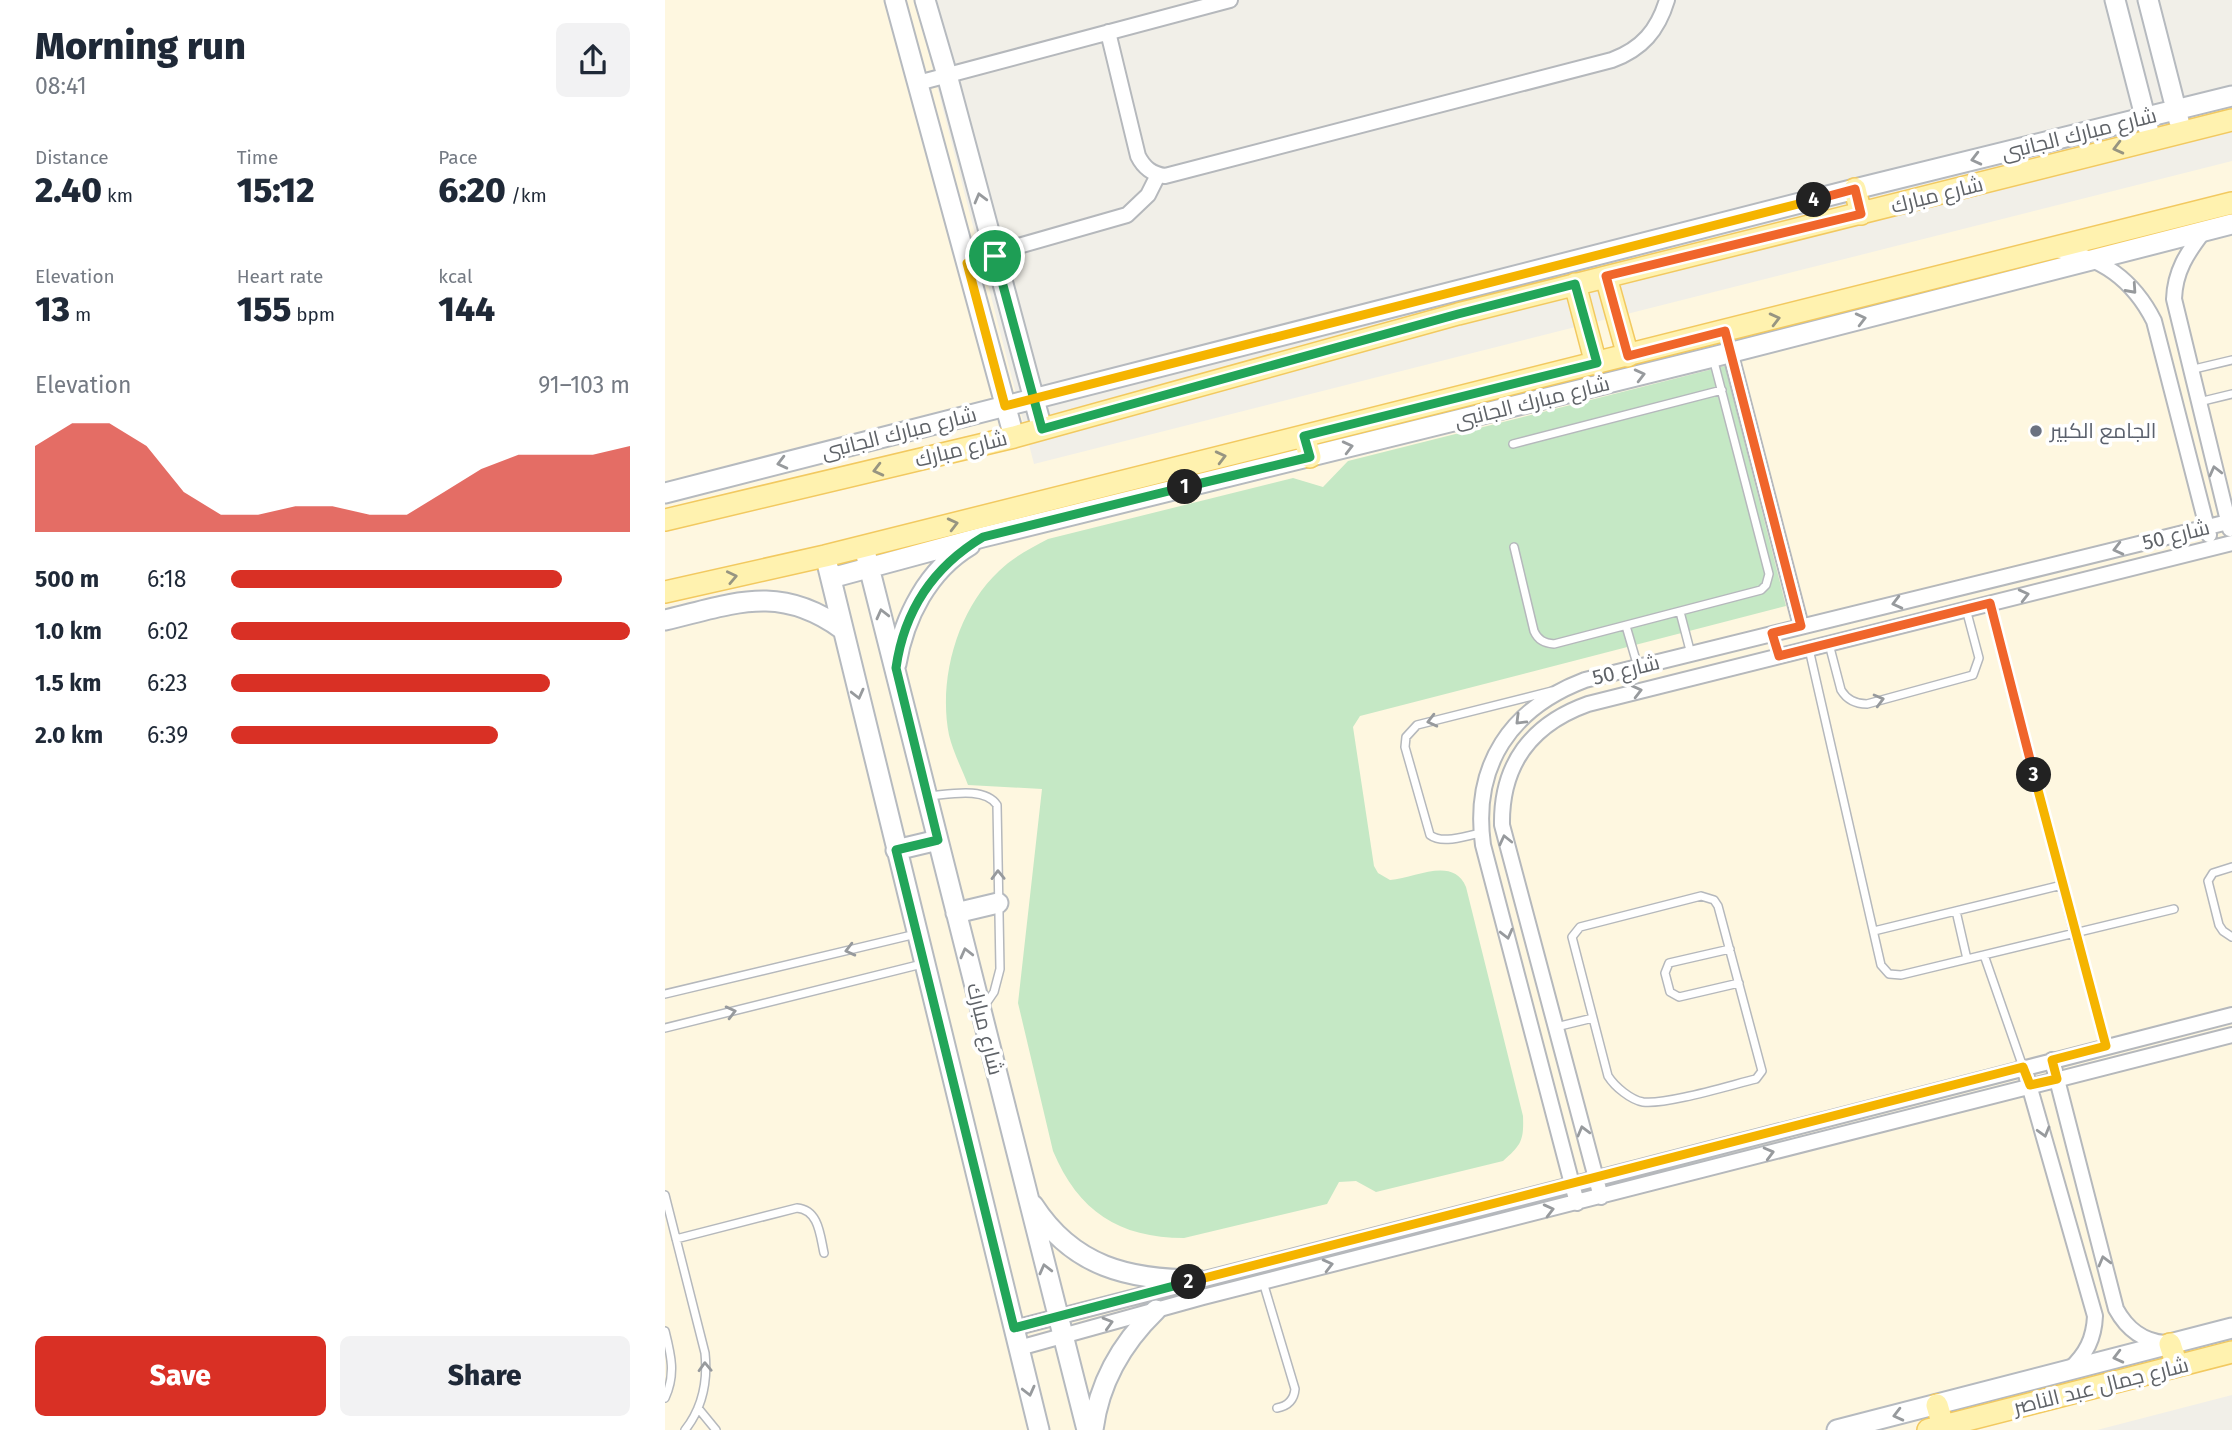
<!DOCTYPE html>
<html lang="en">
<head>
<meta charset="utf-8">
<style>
  body { margin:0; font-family:"Fira Sans",Cairo,sans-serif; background:#f2f2f3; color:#1f2937; height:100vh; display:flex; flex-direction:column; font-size:26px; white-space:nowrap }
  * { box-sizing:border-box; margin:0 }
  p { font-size:23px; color:#747a83 }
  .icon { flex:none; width:38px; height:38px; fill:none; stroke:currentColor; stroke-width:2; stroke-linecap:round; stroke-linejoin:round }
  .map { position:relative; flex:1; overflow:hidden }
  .drawer { display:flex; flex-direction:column; background:#fff; width:665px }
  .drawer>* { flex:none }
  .pin { position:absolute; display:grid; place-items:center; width:60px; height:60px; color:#fff; margin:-30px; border:4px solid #fff; border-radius:50%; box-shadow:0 2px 7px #0007 }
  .km { position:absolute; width:35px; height:35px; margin:-18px; border-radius:50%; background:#222; color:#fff; font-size:19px; line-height:35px; text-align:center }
  .round { display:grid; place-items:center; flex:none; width:74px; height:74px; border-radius:10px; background:#f2f2f3 }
  .headline { display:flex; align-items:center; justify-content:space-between; height:119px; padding:0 35px }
  h1 { font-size:38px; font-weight:800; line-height:52px }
  .stats { display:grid; grid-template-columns:repeat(3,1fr); gap:10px; height:119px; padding:7px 35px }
  .stats div { display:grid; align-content:center }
  .stats b { font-size:35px; font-weight:800 }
  .stats small { font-size:19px; font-weight:400 }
  .stats p { font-size:19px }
  .chart { height:196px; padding:14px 35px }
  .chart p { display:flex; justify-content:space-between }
  .chart svg { width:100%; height:126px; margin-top:7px; fill:#d93025; opacity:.7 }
  .action { display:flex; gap:14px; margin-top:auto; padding:14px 35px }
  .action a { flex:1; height:80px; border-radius:10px; background:#d93025; color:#fff; font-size:28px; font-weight:800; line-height:80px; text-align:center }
  .action a+a { background:#f2f2f3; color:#1f2937 }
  ul { padding:0 35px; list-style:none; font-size:23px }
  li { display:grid; grid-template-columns:112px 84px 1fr; align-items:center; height:52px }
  li i { height:18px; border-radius:9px; background:#d93025 }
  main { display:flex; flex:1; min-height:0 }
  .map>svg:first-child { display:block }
  .commercial { fill:#fef7e0 }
  .green { fill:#c5e8c5 }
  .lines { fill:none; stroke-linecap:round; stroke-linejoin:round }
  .lane-casing { stroke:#b5b8bc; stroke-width:10 }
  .street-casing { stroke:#b5b8bc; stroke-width:18 }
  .secondary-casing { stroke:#b6babf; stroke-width:23 }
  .primary-casing { stroke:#f2c960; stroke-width:24 }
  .lane { stroke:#fff; stroke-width:7 }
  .street { stroke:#fff; stroke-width:14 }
  .secondary { stroke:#fff; stroke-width:19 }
  .primary { stroke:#fff2af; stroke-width:21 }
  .oneway { stroke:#979581 }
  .oneway2 { stroke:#979a9d }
  .split-1-casing { stroke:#fff; stroke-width:14 }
  .split-2-casing { stroke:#fff; stroke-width:14 }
  .split-3-casing { stroke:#fff; stroke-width:14 }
  .split-4-casing { stroke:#fff; stroke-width:14 }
  .split-5-casing { stroke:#fff; stroke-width:14 }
  .split-1 { stroke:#22a559; stroke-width:9 }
  .split-2 { stroke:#22a559; stroke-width:9 }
  .split-3 { stroke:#f5b400; stroke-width:9 }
  .split-4 { stroke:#f0652b; stroke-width:9 }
  .split-5 { stroke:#f5b400; stroke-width:9 }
  .worship-dot { fill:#6b7280; stroke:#fff; stroke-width:2.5 }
  .labels { text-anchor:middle; stroke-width:7; stroke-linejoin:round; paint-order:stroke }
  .street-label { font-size:21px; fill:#5f6368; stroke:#fff }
  .worship-label { font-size:21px; fill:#5b616d; stroke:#fff; text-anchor:start }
</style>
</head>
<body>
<main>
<section class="drawer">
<div class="headline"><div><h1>Morning run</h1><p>08:41</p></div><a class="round"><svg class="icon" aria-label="share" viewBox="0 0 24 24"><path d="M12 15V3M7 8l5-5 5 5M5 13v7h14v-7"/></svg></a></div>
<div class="stats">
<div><p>Distance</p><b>2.40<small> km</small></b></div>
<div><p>Time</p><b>15:12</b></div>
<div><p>Pace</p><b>6:20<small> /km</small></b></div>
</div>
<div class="stats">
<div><p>Elevation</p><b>13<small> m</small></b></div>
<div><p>Heart rate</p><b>155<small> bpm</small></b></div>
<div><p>kcal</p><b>144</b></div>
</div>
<div class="chart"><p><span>Elevation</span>91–103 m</p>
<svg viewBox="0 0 160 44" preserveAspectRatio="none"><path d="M0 44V14L10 6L20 6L30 14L40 30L50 38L60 38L70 35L80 35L90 38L100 38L110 30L120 22L130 17L140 17L150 17L160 14V44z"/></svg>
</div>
<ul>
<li><b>500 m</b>6:18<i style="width:83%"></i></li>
<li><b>1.0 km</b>6:02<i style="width:100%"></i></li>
<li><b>1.5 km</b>6:23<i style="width:80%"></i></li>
<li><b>2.0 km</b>6:39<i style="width:67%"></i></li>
</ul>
<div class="action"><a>Save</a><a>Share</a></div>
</section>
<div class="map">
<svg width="1567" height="1430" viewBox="0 0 1567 1430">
  <rect width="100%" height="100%" fill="#f1efe8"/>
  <path class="commercial" d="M0 0H250L369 464 1567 161V1395L1432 1430H0Z"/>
  <path class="green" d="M1060 366 1121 606 695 716 688 727 709 866 713 873 725 880C751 878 788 856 801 887L858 1116C859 1141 856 1145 838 1161L711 1192 691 1181 674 1182 662 1204 519 1238C454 1238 413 1211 388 1151L353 1003 377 789 303 785C297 769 288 752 284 735 273 680 292 610 334 571 348 557 366 548 383 539L628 478 658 487 683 461Z"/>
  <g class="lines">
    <g class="lane-casing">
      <path id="lane" d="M1525 370 1567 360
        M1534 402 1567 394
        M848 444 1057 390
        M849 547 869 631C873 640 879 643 889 644L1096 590 1101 585 1104 574 1048 358
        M1325 603 1409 933 1441 1046
        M1015 612 1026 654
        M961 626 973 667
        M1164 644 1176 690C1182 700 1190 704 1202 704L1308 675 1314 658 1301 609
        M1144 649 1216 965 1224 974 1236 975 1509 909
        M262 796C282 795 319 786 332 805L335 969 329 992 318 1008
        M817 833C802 835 778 845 765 835L740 747 741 737 752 725 887 691
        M1567 867 1548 873 1543 881 1554 925 1558 931 1567 937
        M1036 896 1049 900 1053 906 1097 1071 1091 1079C1066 1085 1001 1105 978 1102 966 1100 950 1087 943 1076L907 937 915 927Z
        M1291 911 1302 959
        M1209 931 1397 885
        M1065 949 1004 963 1000 973 1005 992 1014 997 1074 983
        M1319 955 1358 1067
        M0 994 251 934
        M891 1027 928 1018
        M0 1028 257 964
        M0 1195 40 1353C43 1382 38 1407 20 1430
        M11 1239 132 1208C154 1210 155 1235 159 1253
        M598 1282 630 1389C629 1400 623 1406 612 1408
        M0 1331C6 1355 11 1374 0 1398
        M33 1408 51 1430"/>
    </g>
    <g class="street-casing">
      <path id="street" d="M443 32 473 156C479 168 487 174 500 176L947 60C977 49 993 30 1002 0
        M253 83 565 0
        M1539 231C1522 253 1510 271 1509 299L1565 529
        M1391 250C1436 256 1469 281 1489 321L1544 535
        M329 253 462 215 483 195 493 175
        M1060 332 1136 626
        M1387 1060 1451 1309C1462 1329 1477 1341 1500 1343
        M1362 1078 1430 1316C1429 1339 1421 1354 1405 1369
        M936 1197 837 825C836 764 867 724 923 704L1567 543
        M912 1203 818 845C807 765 846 708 920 680L1567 521
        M349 1328 1567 1015
        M354 1348 538 1297 1567 1035"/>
    </g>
    <g class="secondary-casing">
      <path id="secondary" d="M230 0 349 437
        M260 0 282 75 377 429
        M1450 0 1483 128
        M1483 0 1514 121
        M0 493 1190 189 1567 96
        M201 555 422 1430
        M163 567 374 1430
        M166 578 318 537 1048 357 1567 224
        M0 620C68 604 114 583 177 629
        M231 664C239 617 263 570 305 545
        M231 850 273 840
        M291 913 333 903
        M368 1205C408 1267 464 1280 533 1280
        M428 1430C434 1382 457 1343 491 1310
        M1172 1430 1567 1328"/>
    </g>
    <g class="primary-casing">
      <path id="primary" d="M1190 189 1196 214
        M941 277 963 356
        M910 284 931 364
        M639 436 645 457
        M0 520 349 437 793 314 1567 120
        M0 592 160 556 1567 203
        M1505 1344 1512 1366
        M1272 1405 1278 1426
        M1263 1430 1567 1352"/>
    </g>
    <use href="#lane" class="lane"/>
    <use href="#street" class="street"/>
    <use href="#secondary" class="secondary"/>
    <use href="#primary" class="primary"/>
  </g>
  <defs><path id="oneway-chevron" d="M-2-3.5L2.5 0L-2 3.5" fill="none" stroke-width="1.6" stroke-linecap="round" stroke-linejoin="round" transform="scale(1.75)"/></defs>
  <g class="oneway">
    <use href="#oneway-chevron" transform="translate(1453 148) rotate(166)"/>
    <use href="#oneway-chevron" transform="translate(1110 319) rotate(-14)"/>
    <use href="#oneway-chevron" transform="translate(556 457) rotate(-14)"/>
    <use href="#oneway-chevron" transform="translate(213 470) rotate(166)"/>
    <use href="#oneway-chevron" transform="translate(288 524) rotate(-14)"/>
    <use href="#oneway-chevron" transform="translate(67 577) rotate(-12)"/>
  </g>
  <g class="oneway2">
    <use href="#oneway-chevron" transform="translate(1311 159) rotate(166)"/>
    <use href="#oneway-chevron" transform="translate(315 198) rotate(-105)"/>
    <use href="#oneway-chevron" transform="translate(1467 289) rotate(48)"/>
    <use href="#oneway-chevron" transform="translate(1196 319) rotate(-14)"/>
    <use href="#oneway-chevron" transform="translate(975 375) rotate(-14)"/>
    <use href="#oneway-chevron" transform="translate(683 447) rotate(-14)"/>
    <use href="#oneway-chevron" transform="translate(117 463) rotate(166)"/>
    <use href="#oneway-chevron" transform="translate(1550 471) rotate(-104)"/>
    <use href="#oneway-chevron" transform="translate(1453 549) rotate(166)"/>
    <use href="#oneway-chevron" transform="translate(1359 595) rotate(-14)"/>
    <use href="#oneway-chevron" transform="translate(1232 603) rotate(166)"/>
    <use href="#oneway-chevron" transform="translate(217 614) rotate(-104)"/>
    <use href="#oneway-chevron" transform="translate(972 691) rotate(-14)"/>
    <use href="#oneway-chevron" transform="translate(193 694) rotate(76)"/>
    <use href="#oneway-chevron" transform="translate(1214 700) rotate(-15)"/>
    <use href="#oneway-chevron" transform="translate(855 720) rotate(135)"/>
    <use href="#oneway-chevron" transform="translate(767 721) rotate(166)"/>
    <use href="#oneway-chevron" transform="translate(840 840) rotate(-103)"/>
    <use href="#oneway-chevron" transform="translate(333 875) rotate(-91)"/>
    <use href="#oneway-chevron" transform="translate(842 934) rotate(76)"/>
    <use href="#oneway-chevron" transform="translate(185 950) rotate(166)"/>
    <use href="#oneway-chevron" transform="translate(301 953) rotate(-104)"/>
    <use href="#oneway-chevron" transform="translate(66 1012) rotate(-14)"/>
    <use href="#oneway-chevron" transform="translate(918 1131) rotate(-105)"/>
    <use href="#oneway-chevron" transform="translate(1379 1132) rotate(74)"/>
    <use href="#oneway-chevron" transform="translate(1104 1153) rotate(-15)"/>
    <use href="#oneway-chevron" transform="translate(884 1210) rotate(-14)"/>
    <use href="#oneway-chevron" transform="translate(1439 1261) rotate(-105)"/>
    <use href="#oneway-chevron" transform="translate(663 1265) rotate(-14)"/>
    <use href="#oneway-chevron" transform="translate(380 1269) rotate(-104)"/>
    <use href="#oneway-chevron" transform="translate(443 1323) rotate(-16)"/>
    <use href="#oneway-chevron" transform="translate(1453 1357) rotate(166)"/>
    <use href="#oneway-chevron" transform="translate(40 1367) rotate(-92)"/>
    <use href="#oneway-chevron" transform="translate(364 1391) rotate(76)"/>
    <use href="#oneway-chevron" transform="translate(1233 1415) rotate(166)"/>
  </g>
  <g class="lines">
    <g class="split-1-casing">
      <path id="split-1" d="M330 256 377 429 793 314 910 284 932 363 639 436 645 457 520 487"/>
    </g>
    <g class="split-2-casing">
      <path id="split-2" d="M520 487 318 537C268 567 239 611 231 668L273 840 231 850 349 1328 524 1282"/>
    </g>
    <g class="split-3-casing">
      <path id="split-3" d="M524 1282 1358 1067 1365 1085 1392 1079 1387 1060 1441 1046 1369 775"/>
    </g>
    <g class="split-4-casing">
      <path id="split-4" d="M1149 200 1190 189 1196 214 941 276 963 356 1060 331 1136 626 1107 633 1114 656 1325 603 1369 775"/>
    </g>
    <g class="split-5-casing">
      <path id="split-5" d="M330 256 302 263 340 406 1149 200"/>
    </g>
    <use href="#split-1" class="split-1"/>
    <use href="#split-2" class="split-2"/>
    <use href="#split-3" class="split-3"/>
    <use href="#split-4" class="split-4"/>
    <use href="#split-5" class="split-5"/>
  </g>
  <circle class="worship-dot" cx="1371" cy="431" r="7"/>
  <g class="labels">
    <g class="street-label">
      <text transform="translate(1414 134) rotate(-14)" y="7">شارع مبارك الجانبى</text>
      <text transform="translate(1272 195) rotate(-14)" y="7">شارع مبارك</text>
      <text transform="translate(867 402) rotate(-14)" y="7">شارع مبارك الجانبى</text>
      <text transform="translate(234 433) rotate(-14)" y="7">شارع مبارك الجانبى</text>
      <text transform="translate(296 449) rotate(-14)" y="7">شارع مبارك</text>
      <text transform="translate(1511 535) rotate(-14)" y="7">شارع 50</text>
      <text transform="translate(961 670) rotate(-14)" y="7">شارع 50</text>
      <text transform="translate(320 1029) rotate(76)" y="7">شارع مبارك</text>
      <text transform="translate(1436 1386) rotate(-14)" y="7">شارع جمال عبد الناصر</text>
    </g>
    <g class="worship-label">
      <text x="1385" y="438">الجامع الكبير</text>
    </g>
  </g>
</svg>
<div class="pin" style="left:330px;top:256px;background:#1e9e55"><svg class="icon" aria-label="arrive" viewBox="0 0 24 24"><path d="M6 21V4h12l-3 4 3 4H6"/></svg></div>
<b class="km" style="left:520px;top:487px">1</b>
<b class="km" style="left:524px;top:1282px">2</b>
<b class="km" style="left:1369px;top:775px">3</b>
<b class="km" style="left:1149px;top:200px">4</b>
</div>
</main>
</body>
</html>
